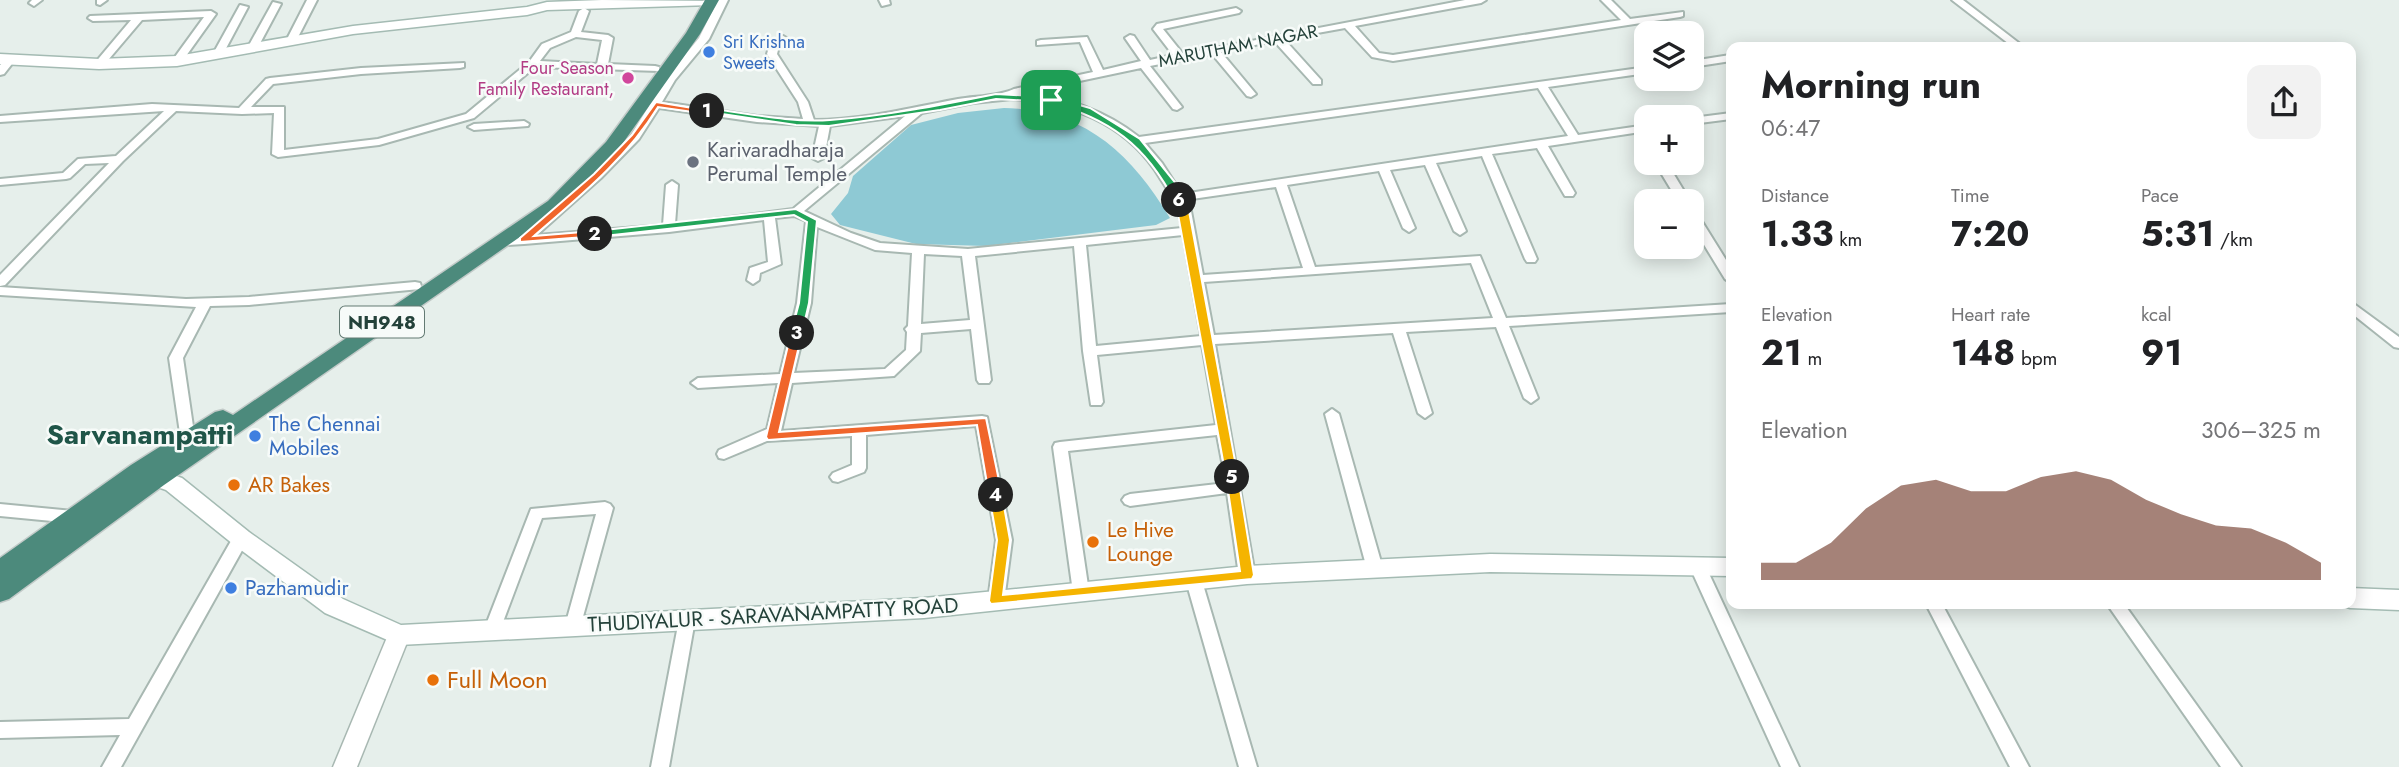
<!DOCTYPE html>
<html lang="en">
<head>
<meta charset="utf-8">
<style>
  body { margin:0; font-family:Jost,sans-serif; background:#f2f2f2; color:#202124; height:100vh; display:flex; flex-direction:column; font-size:26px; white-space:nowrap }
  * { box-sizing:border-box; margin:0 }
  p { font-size:23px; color:#757577 }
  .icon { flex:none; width:38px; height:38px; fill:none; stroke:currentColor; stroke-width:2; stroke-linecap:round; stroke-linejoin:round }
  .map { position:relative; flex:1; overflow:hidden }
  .sheet { position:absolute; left:1726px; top:42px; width:630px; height:567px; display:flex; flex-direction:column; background:#fff; border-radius:14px; box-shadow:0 4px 18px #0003 }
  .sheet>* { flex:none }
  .controls { position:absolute; left:1634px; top:21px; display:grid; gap:14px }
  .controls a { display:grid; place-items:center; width:70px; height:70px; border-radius:14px; background:#fff; box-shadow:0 4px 18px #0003; font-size:35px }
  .pin { position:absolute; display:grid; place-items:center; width:60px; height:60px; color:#fff; margin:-30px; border-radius:14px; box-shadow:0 4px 10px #0006 }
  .km { position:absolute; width:35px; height:35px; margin:-18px; border-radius:50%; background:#222; color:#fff; font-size:19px; line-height:35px; text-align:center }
  .round { display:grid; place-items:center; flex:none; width:74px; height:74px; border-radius:14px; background:#f2f2f2 }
  .overview { display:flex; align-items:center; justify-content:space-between; height:119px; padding:0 35px }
  h1 { font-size:38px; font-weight:700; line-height:52px }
  .stats { display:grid; grid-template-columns:repeat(3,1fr); gap:10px; height:119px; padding:7px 35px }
  .stats div { display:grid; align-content:center }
  .stats b { font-size:35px; font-weight:700 }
  .stats small { font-size:19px; font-weight:400 }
  .stats p { font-size:19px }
  .chart { height:196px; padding:14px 35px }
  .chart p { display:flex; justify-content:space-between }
  .chart svg { width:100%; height:126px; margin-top:7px; fill:#7f4e3f; opacity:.7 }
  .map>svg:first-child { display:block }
  .water { fill:#8ec9d4 }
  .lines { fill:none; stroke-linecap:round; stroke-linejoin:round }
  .minor-casing { stroke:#a8b8b2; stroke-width:4 }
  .tertiary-casing { stroke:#a8b8b2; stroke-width:3 }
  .secondary-casing { stroke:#a4bbb3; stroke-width:3 }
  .trunk-casing { stroke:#c2cac8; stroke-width:3 }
  .minor { fill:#fff; fill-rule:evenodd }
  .tertiary { fill:#fff; fill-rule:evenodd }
  .secondary { fill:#fff; fill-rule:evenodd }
  .trunk { fill:#4c8a7c; fill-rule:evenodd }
  .split-1 { fill:#22a559; stroke:#fff; stroke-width:2 }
  .split-2 { fill:#f0652b; stroke:#fff; stroke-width:2 }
  .split-3 { fill:#22a559; stroke:#fff; stroke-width:2 }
  .split-4 { fill:#f0652b; stroke:#fff; stroke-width:2 }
  .split-5 { fill:#f5b400; stroke:#fff; stroke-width:2 }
  .split-6 { fill:#f5b400; stroke:#fff; stroke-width:2 }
  .split-7 { fill:#22a559; stroke:#fff; stroke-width:2 }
  .shop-dot { fill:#3f7fe0; stroke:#f7fbf9; stroke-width:2.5 }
  .hotel-dot { fill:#d1479c; stroke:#f7fbf9; stroke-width:2.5 }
  .worship-dot { fill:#6b7280; stroke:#f7fbf9; stroke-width:2.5 }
  .food-dot { fill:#e8710a; stroke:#f7fbf9; stroke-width:2.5 }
  .labels { text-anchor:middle; stroke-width:5; stroke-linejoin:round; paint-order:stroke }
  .far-shop-label { font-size:18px; fill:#366cbe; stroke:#f7fbf9; text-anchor:start }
  .far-street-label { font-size:18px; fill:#24423a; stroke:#f7fbf9 }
  .far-hotel-label { font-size:18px; fill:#b23c85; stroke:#f7fbf9; text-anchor:end }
  .shield { fill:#f7fbf9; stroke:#637a73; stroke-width:2 }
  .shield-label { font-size:19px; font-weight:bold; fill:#24423a }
  .worship-label { font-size:21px; fill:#5b616d; stroke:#f7fbf9; text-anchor:start }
  .shop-label { font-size:21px; fill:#366cbe; stroke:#f7fbf9; text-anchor:start }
  .food-label { font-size:21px; fill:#c56008; stroke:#f7fbf9; text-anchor:start }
  .street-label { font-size:21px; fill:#24423a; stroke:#f7fbf9 }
  .near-food-label { font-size:24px; fill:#c56008; stroke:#f7fbf9; text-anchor:start }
  .district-label { font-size:28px; font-weight:bold; fill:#1f5548; stroke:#f7fbf9 }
</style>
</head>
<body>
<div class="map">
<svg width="2399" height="767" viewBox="0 0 2399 767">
  <rect width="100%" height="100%" fill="#e6efeb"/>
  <path class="water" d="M1004 108C1084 110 1130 152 1170 218L1156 225 986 246 916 244 840 225 831 214 848 193 853 176 911 125 958 113Z"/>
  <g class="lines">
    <g class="minor-casing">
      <path id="minor" d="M32 0H42L34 6 29 3Z
        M97 0H107L100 5 97 4Z
        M307 0H317L296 41 287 43 286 41Z
        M718 0H728L709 39 675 80 662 102 757 116 803 119 798 102 767 54 769 47 783 36 788 39 778 50 777 54 808 102 814 120C863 120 910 108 958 99 977 96 1000 96 1014 89L1093 72 1080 42 1037 45V41L1041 40 1087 37 1103 70 1141 61 1125 38 1130 35 1134 36 1150 60 1173 55 1153 29 1157 24 1236 8 1241 11 1239 13 1163 29 1183 54 1465 0H1486L1481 3 1355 26 1379 53 1393 55 1621 20 1601 0H1611L1630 19 1683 12V16L1680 17 1393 61 1372 57 1345 28 1284 39 1321 80V84H1313L1274 41 1221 52 1256 94 1251 97 1247 96 1212 54 1150 66 1182 107 1177 110 1173 109 1141 68 1023 93C1065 96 1106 111 1139 137L1647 67V73L1548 87 1578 135 1647 125V131L1548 146 1575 193 1573 196H1565L1537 148 1492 154 1537 259 1535 262H1527L1525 259 1482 156 1436 163 1466 231 1460 235 1454 231 1425 165 1390 170 1415 228 1409 232 1403 228 1379 171 1287 185 1315 267 1480 256 1506 318 1731 304V312L1509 326 1538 398 1531 403 1524 398 1496 327 1406 332 1432 413 1425 418 1418 413 1393 333 1215 344 1255 575 1253 579 1247 581 1241 579 1239 575 1227 493 1130 506 1125 504 1122 500 1125 496 1130 494 1226 483 1217 435 1068 451 1089 592 1087 597 1081 598 1075 597 1073 592 1053 447 1055 443 1060 442 1216 425 1202 345 1097 355 1103 402 1101 405H1091L1083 351 1074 246 975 256 991 380 989 383H979L977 380 971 329 921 333 920 351 894 376 792 383 781 431 982 416 987 417 1012 540 1004 601 1002 606 996 608 990 606 988 601 996 540 976 426 866 435V468L864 472 838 482 833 481 830 477 833 473 852 465V436L767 441 724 459 719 458 717 454 719 450 767 429 778 383 698 388 691 383 698 378 780 374 797 303 806 221 794 216 775 218 781 264 760 273 759 280 753 284 747 280 750 268 768 262 764 220 669 232 524 244 506 245 500 241 506 237 521 236 593 174 631 135 649 106 637 102 642 99 652 100 667 77 699 38ZM1538 88 1568 136 1182 194 1162 163 1145 143ZM1012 99C1073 103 1128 125 1160 178 1171 194 1179 209 1182 228L968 249 880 243 851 233 804 211 922 113 973 103ZM659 108 757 122 819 126 812 158 818 161 824 158 830 126 905 116 793 209 675 224 678 185 672 181 666 185 663 225 537 235 601 178 639 139ZM1276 187 1303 268 1203 275 1191 211 1185 200ZM817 227 875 250 912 253 908 326 905 329 907 332 906 350 885 369 794 373 811 303ZM1183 235 1201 336 1096 346 1086 245ZM924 254 962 256 970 320 921 324ZM1471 263 1493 318 1214 335 1204 282Z
        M879 0H889L890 4 882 6Z
        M1952 0H1963L2024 47H2013Z
        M273 2 281 4 257 49H249L248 47Z
        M240 5 248 7 223 54 214 56 213 54Z
        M584 8 589 11 581 32 608 35 613 38 608 64 655 66 659 67V71L535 67 474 118 379 145 278 157 272 154 274 113 242 114 176 111 123 161 5 285 0 286V275L109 163 85 164 70 178 66 179 0 185V179L63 173 78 159 116 156 164 111 0 122V116L152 104 239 108 266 79 270 78 361 68 464 63V67L460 68 361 74 273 84 251 107H284V150L378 139 466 114 529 62 542 44 571 32 579 11ZM576 37 602 40 597 64 540 61 550 48Z
        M211 11 216 14 181 63 172 61 204 17 142 20 103 66H95L94 64 131 20 93 21 88 18 90 16Z
        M1730 55 1731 61 1692 67V61Z
        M10 57 15 60 4 74 0 75V65Z
        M1731 113V119L1692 124V118Z
        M524 121 529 124 528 126 474 130 468 127 474 124Z
        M1655 163H1667L1690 201H1678Z
        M1692 211 1698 215 1731 268V283L1725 279 1692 225Z
        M415 282 420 283 421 286 420 289 249 305 210 306 183 358 195 440 188 445 181 440 169 358 196 307 0 295V287L186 299 249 297Z
        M2350 301 2399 337V348L2394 347 2350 312Z
        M1332 409 1339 414 1383 569 1381 573 1375 575 1369 573 1367 569 1325 414Z
        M605 502 610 504 613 508 579 631 573 633 567 631 565 626 596 514 542 518 500 630 498 635 492 637 486 635 484 630 531 509Z
        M0 504 73 511 78 513 81 517 78 521 73 523 0 516Z
        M241 532 247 534 249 538 121 767H102L120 735 0 738V722L129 719 235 534Z
        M1697 559 1703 561 1705 565 1799 767H1781L1689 565 1691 561Z
        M1194 575 1200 577 1202 581 1257 767H1239L1186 581 1188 577Z
        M1926 604H1942L2029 767H2010Z
        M2107 604H2124L2241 767H2221Z
        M687 613 693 615 695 620 669 767H651L679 620 681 615Z"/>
    </g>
    <g class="tertiary-casing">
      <path id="tertiary" d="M399 626 406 629 410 635 357 767H333L388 635 392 629Z"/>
    </g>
    <g class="secondary-casing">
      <path id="secondary" d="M602 0 719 1 712 5 547 10 527 15 353 34 177 66 99 69 0 64V54L99 59 177 56 353 26 527 7 547 2Z
        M143 465 182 478 249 532 343 599 401 625 924 598 1247 566 1490 554 1731 558V576L1490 572 1247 584 924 618 399 645 325 613 233 544 166 490 135 479 132 473 135 467Z
        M2350 588 2399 590V610L2350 608 2341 605 2350 604Z"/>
    </g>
    <g class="trunk-casing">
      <path id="trunk" d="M705 0H719L700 34 618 150 560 209 164 485 9 599 0 602V558L131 465 215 412 223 410 233 415 548 201 606 142 686 33Z"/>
    </g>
    <use href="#minor" class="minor"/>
    <use href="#tertiary" class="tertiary"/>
    <use href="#secondary" class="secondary"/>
    <use href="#trunk" class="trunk"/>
  </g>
  <path class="split-1" d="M996 94 1051 97 1056 100 1051 102 996 99 940 110 829 126 796 125 702 111 707 108C747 113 790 123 830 120 886 116 941 105 996 94Z"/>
  <path class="split-2" d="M656 102 711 111 707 114 658 107C626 159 580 196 534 236L595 231 600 234 598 236 520 242V238L594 174 632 135Z"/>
  <path class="split-3" d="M796 209 817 220 809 303 802 333 797 336 791 333 799 303 807 222 794 215 595 237 590 234 595 231Z"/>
  <path class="split-4" d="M797 329 802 333 779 432 986 418 1002 495 1000 499H991L989 495 977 425 768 440 766 437 791 333Z"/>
  <path class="split-5" d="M1232 472 1238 477 1254 575 1252 579 991 604 989 601 997 540 989 495 991 492H1000L1002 495 1010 540 1003 595 1240 571 1226 477Z"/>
  <path class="split-6" d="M1175 198H1182L1189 211 1238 477 1232 481 1226 477Z"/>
  <path class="split-7" d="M1051 97 1090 108 1140 139 1178 186 1182 202H1175C1146 145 1109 118 1048 102Z"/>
  <g class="shop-dot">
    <circle cx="709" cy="52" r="7"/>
    <circle cx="255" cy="436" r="7"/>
    <circle cx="231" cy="588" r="7"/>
  </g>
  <circle class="hotel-dot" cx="628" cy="78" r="7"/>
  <circle class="worship-dot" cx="693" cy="162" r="7"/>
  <g class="food-dot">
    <circle cx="234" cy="485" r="7"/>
    <circle cx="1093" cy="542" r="7"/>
    <circle cx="433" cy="680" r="7"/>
  </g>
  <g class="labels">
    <g class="far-shop-label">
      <text x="723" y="48">Sri Krishna<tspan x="723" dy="21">Sweets</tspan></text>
    </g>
    <g class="far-street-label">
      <text transform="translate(1238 46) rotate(-11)" y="6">MARUTHAM NAGAR</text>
    </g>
    <g class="far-hotel-label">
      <text x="614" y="74">Four Season<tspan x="614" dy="21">Family Restaurant,</tspan></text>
    </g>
    <rect class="shield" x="340" y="306.5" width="84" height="31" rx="5"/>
    <g class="shield-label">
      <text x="382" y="329">NH948</text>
    </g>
    <g class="worship-label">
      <text x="707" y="157">Karivaradharaja<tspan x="707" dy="24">Perumal Temple</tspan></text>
    </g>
    <g class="shop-label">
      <text x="269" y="431">The Chennai<tspan x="269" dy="24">Mobiles</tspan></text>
      <text x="245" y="595">Pazhamudir</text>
    </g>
    <g class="food-label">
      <text x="248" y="492">AR Bakes</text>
      <text x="1107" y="537">Le Hive<tspan x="1107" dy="24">Lounge</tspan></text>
    </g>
    <g class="street-label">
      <text transform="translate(773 615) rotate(-3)" y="7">THUDIYALUR - SARAVANAMPATTY ROAD</text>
    </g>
    <g class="near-food-label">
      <text x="447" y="688">Full Moon</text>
    </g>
    <g class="district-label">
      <text x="140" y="444">Sarvanampatti</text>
    </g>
  </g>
</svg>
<div class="controls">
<a><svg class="icon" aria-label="layers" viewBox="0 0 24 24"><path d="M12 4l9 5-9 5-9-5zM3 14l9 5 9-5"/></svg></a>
<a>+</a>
<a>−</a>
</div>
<div class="pin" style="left:1051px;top:100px;background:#1e9e55"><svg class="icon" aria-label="arrive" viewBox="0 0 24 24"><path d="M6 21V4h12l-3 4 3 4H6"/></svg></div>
<b class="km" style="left:707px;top:111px">1</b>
<b class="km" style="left:595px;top:234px">2</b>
<b class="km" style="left:797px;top:333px">3</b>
<b class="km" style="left:996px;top:495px">4</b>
<b class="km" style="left:1232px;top:477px">5</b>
<b class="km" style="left:1179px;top:200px">6</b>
<section class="sheet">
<div class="overview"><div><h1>Morning run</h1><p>06:47</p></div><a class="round"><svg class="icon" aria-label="share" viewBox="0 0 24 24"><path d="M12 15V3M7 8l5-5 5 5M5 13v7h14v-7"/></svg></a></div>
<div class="stats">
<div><p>Distance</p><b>1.33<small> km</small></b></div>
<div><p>Time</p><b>7:20</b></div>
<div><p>Pace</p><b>5:31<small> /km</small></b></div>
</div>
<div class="stats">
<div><p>Elevation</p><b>21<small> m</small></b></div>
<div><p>Heart rate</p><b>148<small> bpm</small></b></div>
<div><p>kcal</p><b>91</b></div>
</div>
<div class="chart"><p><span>Elevation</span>306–325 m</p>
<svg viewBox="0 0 160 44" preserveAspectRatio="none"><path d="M0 44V38L10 38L20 31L30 19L40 11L50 9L60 13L70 13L80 8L90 6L100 9L110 16L120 21L130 25L140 26L150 31L160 38V44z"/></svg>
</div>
</section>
</div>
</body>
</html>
